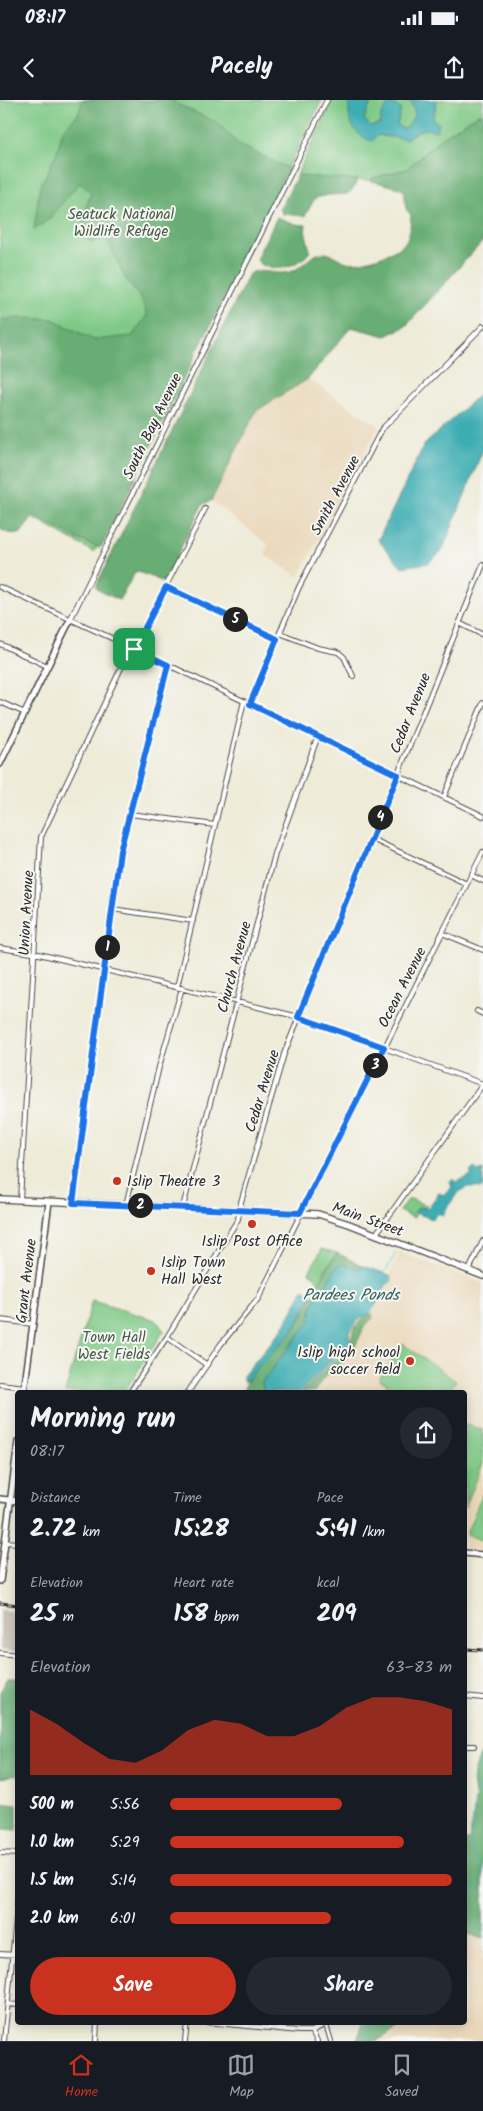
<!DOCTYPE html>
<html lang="en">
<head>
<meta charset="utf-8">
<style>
  body { margin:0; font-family:Kalam,sans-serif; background:#242831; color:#f1f3f6; height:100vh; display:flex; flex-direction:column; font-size:19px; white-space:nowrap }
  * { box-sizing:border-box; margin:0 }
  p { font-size:16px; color:#9ea1a6 }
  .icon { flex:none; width:28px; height:28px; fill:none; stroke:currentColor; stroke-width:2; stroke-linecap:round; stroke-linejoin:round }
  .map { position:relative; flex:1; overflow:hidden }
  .drawer { position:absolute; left:15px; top:1290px; width:452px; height:635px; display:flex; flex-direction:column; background:#171b24; border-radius:5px; box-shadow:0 2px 12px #0003 }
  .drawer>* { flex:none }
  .pin { position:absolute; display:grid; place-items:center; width:42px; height:42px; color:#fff; margin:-21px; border-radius:10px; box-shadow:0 2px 8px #0006 }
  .km { position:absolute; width:25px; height:25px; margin:-12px; border-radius:50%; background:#222; color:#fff; font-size:14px; line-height:25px; text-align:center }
  .round { display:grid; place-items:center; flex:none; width:52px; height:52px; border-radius:26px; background:#242831 }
  .head { display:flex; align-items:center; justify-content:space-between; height:85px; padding:0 15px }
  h1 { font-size:28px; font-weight:800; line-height:38px }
  .figures { display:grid; grid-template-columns:repeat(3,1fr); gap:8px; height:85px; padding:5px 15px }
  .figures div { display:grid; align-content:center }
  .figures b { font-size:25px; font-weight:800 }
  .figures small { font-size:14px; font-weight:400 }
  .figures p { font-size:14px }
  .chart { height:140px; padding:10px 15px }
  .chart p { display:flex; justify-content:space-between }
  .chart svg { width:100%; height:90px; margin-top:5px; fill:#c8321e; opacity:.7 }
  .cta { display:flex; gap:10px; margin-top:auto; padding:10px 15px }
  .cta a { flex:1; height:58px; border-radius:30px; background:#c8321e; color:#fff; font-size:20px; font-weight:800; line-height:58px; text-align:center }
  .cta a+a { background:#242831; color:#f1f3f6 }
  ul { padding:0 15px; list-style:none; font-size:16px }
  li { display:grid; grid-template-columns:80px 60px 1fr; align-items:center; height:38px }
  li i { height:12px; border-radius:6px; background:#c8321e }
  .status { display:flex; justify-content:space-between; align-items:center; height:35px; padding:0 25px; background:#171b24; direction:ltr }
  .status svg { height:14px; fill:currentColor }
  header { display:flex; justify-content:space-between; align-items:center; height:65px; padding:0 15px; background:#171b24; font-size:22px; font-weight:800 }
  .dock { display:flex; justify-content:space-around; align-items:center; height:70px; border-top:1px solid #363941; background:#171b24; font-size:14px; color:#9ea1a6 }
  .dock a { display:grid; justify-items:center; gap:2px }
  .dock .active { color:#c8321e }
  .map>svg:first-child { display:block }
  .built { fill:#ead8ba }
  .industrial { fill:#cac3b8 }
  .green { fill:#7fc986; stroke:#557a58 }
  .forest { fill:#67ad73; stroke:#496c4f }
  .water { fill:#3cadb3; stroke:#346c6f }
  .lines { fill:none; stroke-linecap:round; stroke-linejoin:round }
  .stream { stroke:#3cadb3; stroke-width:1 }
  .street-casing { stroke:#484845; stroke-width:6 }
  .secondary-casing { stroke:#484845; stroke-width:8 }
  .primary-casing { stroke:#484845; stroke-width:8 }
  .street { stroke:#fff; stroke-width:4 }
  .secondary { stroke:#fff; stroke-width:5 }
  .primary { stroke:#fff; stroke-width:5.5 }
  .rail-casing { stroke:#2b2b2b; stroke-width:3 }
  .rail { stroke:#f6f6f2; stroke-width:1; stroke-dasharray:4; stroke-linecap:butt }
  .route-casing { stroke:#fff; stroke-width:10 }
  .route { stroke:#1a73e8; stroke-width:6 }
  .poi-dot { fill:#c8321e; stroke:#f6f6f2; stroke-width:2 }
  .labels { text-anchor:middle; stroke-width:4; stroke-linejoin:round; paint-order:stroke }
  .park-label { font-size:15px; fill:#445a46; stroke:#f6f6f2 }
  .street-label { font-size:15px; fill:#2b2b2b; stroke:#f6f6f2 }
  .poi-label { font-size:15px; fill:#2b2b2b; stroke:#f6f6f2; text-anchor:start }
  .water-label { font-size:16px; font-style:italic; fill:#325f61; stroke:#f6f6f2 }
</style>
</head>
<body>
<div class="status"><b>08:17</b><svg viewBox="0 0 49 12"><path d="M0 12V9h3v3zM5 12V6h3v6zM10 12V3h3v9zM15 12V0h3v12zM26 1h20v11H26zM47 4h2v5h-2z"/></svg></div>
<header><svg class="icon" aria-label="back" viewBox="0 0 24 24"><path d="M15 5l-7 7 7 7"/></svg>Pacely<svg class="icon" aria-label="share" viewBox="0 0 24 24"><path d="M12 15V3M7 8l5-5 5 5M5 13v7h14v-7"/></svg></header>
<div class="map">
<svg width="483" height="1941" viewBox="0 0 483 1941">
  <rect width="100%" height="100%" fill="#f6f6f2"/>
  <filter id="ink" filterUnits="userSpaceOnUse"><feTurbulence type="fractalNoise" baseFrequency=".02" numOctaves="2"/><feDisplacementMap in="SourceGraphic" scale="10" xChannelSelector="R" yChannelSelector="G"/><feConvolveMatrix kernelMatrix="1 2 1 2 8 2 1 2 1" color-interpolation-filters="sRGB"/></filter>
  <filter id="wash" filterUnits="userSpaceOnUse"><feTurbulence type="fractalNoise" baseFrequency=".0096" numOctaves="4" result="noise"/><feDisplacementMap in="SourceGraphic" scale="20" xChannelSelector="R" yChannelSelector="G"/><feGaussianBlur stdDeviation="1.12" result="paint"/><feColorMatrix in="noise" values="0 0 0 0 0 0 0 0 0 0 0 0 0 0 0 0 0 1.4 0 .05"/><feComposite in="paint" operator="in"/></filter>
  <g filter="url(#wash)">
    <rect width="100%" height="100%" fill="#eeebd8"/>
    <path class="built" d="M308 279 379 326 299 477 265 455 268 444 211 401 256 311Z
      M399 1152 483 1183V1451L465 1449V1292H301L304 1288 350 1243 349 1233 359 1219 368 1214 379 1201 386 1185 392 1181 390 1175Z
      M465 1833 483 1839V1941H383L403 1923 465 1922Z"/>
    <path class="industrial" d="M0 1510 17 1512V1552L0 1550Z"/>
    <path class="green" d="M0 0H322L94 452 0 400Z
      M333 0H350L349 7C357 15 367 28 377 34 392 42 420 35 431 22 434 18 436 6 436 0H483V15L478 14 440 39 407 69 372 78V81L301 76 298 74 299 70Z
      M372 0H408L412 4 415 14 409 25 404 29 396 25 399 17 371 26 364 19Z
      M411 1099 427 1106 424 1108 418 1107 414 1118 399 1111 408 1100Z
      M322 1149 337 1153 326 1168 319 1184 315 1176 309 1172Z
      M92 1201 156 1220 164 1231 124 1292H65Z
      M403 1244 456 1281 448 1292H400L379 1279Z
      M465 1324 483 1330V1363L465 1408Z
      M483 1393V1441L466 1434Z"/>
    <path class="forest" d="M83 0H173L177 4 218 23 238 44 289 69 199 248 196 250V254L102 446 99 448 73 437 34 416 20 434 8 433 0 429V220L18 218 53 219 94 240 132 236 147 215 141 199 125 178 107 138 91 142 79 133 91 92 79 83 49 119 34 130 40 87 57 52 63 30 78 14Z
      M478 14 483 15V141L406 226 386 236 351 227 308 279 256 311 211 401 203 404 199 411 164 482 136 471 119 500 98 490 96 486 249 174C259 167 276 176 289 172 301 170 310 154 322 153 331 152 339 160 347 162 359 166 395 153 404 144 411 135 410 125 411 115L406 109 404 91 400 88 372 81V78L407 69 440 39Z
      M298 74 301 76 357 80 354 88 348 94 328 95 315 98 305 116 283 114 280 109Z
      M277 117 295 124 306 125 305 130 310 151C302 166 268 176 257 160L259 153Z
      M337 1153 363 1166 359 1169 345 1164 312 1207 310 1221 262 1282 264 1292H247L244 1290C249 1267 279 1249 293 1231 310 1207 319 1177 337 1153Z
      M372 1213 373 1218 365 1225 354 1249 344 1261 325 1276 314 1292H302L351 1245C351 1228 359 1221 372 1213Z
      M8 1578H17V1675L0 1678V1592Z
      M483 1646V1838L465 1833V1740H469L476 1702 473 1681 474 1672Z
      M0 1703 17 1705V1730L0 1729Z
      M363 1923V1922L404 1923 401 1927 377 1941H357Z"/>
    <path class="water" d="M350 0H372L364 19 371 26 380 24 381 15 390 2 401 9 397 25 404 29 409 25 415 14 412 4 408 0H436L433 20 439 24 436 31C423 27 417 30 407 39L378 35 372 41C353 35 346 19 350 0Z
      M483 291V350L442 451 428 463 402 467 378 440 424 345Z
      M474 1068 478 1072 483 1070V1087L481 1089C461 1080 453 1100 443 1115L437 1113 433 1119 415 1113 418 1107 427 1109 439 1093 444 1095 452 1087 450 1082 452 1079 456 1082 472 1075 470 1072Z
      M345 1164 359 1169 363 1166 390 1175 392 1181 386 1185 379 1201 368 1215 359 1219 349 1233 350 1243 304 1288 301 1292H264L262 1282 310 1221 312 1207 337 1166Z
      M304 1189 312 1195C305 1207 300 1223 291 1233 276 1250 259 1264 246 1282L243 1281V1276L283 1228Z"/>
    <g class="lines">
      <path class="stream" d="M458 1093 470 1086
        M410 1115 417 1110
        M384 1174 396 1153
        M311 1195 319 1197
        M0 1645 18 1624
        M483 1653 475 1678 478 1691 474 1703 471 1746 483 1772
        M465 1797 468 1799 477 1790 483 1778
        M365 1941 376 1922"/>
    </g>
  </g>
  <g filter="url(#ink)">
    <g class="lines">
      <g class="street-casing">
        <path id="street" d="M0 487 131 547 483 716
          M166 487 277 539
          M70 520 327 0
          M459 523 483 535
          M280 533 318 548 338 552 344 557 353 576
          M0 544 47 566
          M134 549 205 409
          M0 602 25 613
          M250 604 299 487 382 329 483 226
          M444 697 483 603
          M130 714 215 725
          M372 739 467 784
          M471 775 483 781
          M112 809 193 821
          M442 833 483 850
          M0 848 39 854 299 917 483 984
          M177 887 244 601
          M477 911 483 914
          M20 1100 41 737 131 547
          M73 1103 120 751 168 565
          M126 1105 159 967 182 888
          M183 1107 275 754 318 636
          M376 1134 483 984
          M469 1170 483 1141
          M0 1220 33 1224
          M167 1237 207 1265
          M0 1284 25 1287
          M130 1292 167 1237 238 1119 241 1102 284 954 483 465
          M188 1292 221 1244 258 1199 483 752
          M5 1442 18 1443
          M0 1553 18 1555
          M465 1596 483 1598
          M465 1646H474
          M0 1753 18 1754
          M0 1854 18 1855
          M8 1904 18 1905
          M206 1922 299 1931H312L330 1922
          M326 1925 331 1941
          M312 1931 317 1941
          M4 1941 18 1799
          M96 1941 97 1922
          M185 1941 187 1922"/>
      </g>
      <g class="secondary-casing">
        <path id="secondary" d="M0 664 70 520
          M24 1292 49 1102
          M0 1399 18 1401
          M465 1453 483 1455
          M0 1481 18 1342"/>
      </g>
      <g class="primary-casing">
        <path id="primary" d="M0 1099 318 1114 349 1124 483 1176"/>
      </g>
      <use href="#street" class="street"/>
      <use href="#secondary" class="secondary"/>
      <use href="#primary" class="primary"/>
      <g class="rail-casing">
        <path id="rail" d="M0 1503 18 1505
          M465 1549 483 1550"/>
      </g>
      <use href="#rail" class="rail"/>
    </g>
  </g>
  <g class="lines" filter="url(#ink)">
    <g class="route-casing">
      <path id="route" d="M166 487 277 539 250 604 398 675 298 917 384 947 300 1113 73 1103 120 751 168 565 134 549Z"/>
    </g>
    <use href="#route" class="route"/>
  </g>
  <g class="poi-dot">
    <circle cx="117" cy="1081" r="5"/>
    <circle cx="252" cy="1124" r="5"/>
    <circle cx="151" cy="1171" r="5"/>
    <circle cx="410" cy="1261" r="5"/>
  </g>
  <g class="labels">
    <g class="park-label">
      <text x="121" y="119">Seatuck National<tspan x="121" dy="17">Wildlife Refuge</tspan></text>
      <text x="114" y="1242">Town Hall<tspan x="114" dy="17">West Fields</tspan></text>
    </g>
    <g class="street-label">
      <text transform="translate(152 326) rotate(-64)" y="5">South Bay Avenue</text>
      <text transform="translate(335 395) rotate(-62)" y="5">Smith Avenue</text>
      <text transform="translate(410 613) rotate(-68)" y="5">Cedar Avenue</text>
      <text transform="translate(26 813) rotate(-87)" y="5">Union Avenue</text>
      <text transform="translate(234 867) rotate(-75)" y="5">Church Avenue</text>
      <text transform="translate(402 887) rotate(-63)" y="5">Ocean Avenue</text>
      <text transform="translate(262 991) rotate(-73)" y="5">Cedar Avenue</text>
      <text transform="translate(368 1119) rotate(20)" y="5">Main Street</text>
      <text transform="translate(26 1181) rotate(-83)" y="5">Grant Avenue</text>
    </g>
    <g class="poi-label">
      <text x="127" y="1086">Islip Theatre 3</text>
      <text x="252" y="1146" text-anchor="middle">Islip Post Office</text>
      <text x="161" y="1167">Islip Town<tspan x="161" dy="17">Hall West</tspan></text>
      <text x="400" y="1257" text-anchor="end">Islip high school<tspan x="400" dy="17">soccer field</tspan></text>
    </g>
    <g class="water-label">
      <text x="351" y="1200">Pardees Ponds</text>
    </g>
  </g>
</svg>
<div class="pin" style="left:134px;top:549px;background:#1e9e55"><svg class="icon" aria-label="arrive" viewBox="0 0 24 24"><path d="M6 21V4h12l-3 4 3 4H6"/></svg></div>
<b class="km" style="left:107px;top:847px">1</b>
<b class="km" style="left:140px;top:1105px">2</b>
<b class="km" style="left:375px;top:965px">3</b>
<b class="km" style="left:380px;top:717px">4</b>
<b class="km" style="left:235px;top:519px">5</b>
<section class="drawer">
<div class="head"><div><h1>Morning run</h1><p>08:17</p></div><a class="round"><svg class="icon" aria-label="share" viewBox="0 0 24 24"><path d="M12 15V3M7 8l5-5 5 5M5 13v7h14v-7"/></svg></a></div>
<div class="figures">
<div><p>Distance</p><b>2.72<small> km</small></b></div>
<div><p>Time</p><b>15:28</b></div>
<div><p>Pace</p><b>5:41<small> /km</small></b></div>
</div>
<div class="figures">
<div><p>Elevation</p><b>25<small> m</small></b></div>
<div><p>Heart rate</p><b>158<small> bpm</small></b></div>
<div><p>kcal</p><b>209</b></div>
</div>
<div class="chart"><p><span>Elevation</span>63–83 m</p>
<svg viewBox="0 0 160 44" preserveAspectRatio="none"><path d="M0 44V12L10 19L20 28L30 36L40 38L50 32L60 22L70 17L80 19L90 25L100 25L110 20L120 11L130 6L140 6L150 8L160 12V44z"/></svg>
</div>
<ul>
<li><b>500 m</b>5:56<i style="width:61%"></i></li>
<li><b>1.0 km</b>5:29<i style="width:83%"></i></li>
<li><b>1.5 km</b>5:14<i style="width:100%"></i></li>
<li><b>2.0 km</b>6:01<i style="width:57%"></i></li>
</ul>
<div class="cta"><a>Save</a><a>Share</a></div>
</section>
</div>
<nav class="dock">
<a class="active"><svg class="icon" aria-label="home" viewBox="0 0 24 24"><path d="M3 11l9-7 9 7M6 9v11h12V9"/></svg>Home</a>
<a><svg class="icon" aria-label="map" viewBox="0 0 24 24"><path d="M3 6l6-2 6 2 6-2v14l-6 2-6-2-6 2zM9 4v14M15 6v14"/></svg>Map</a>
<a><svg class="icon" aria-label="saved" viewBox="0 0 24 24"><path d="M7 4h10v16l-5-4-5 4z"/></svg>Saved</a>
</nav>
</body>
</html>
